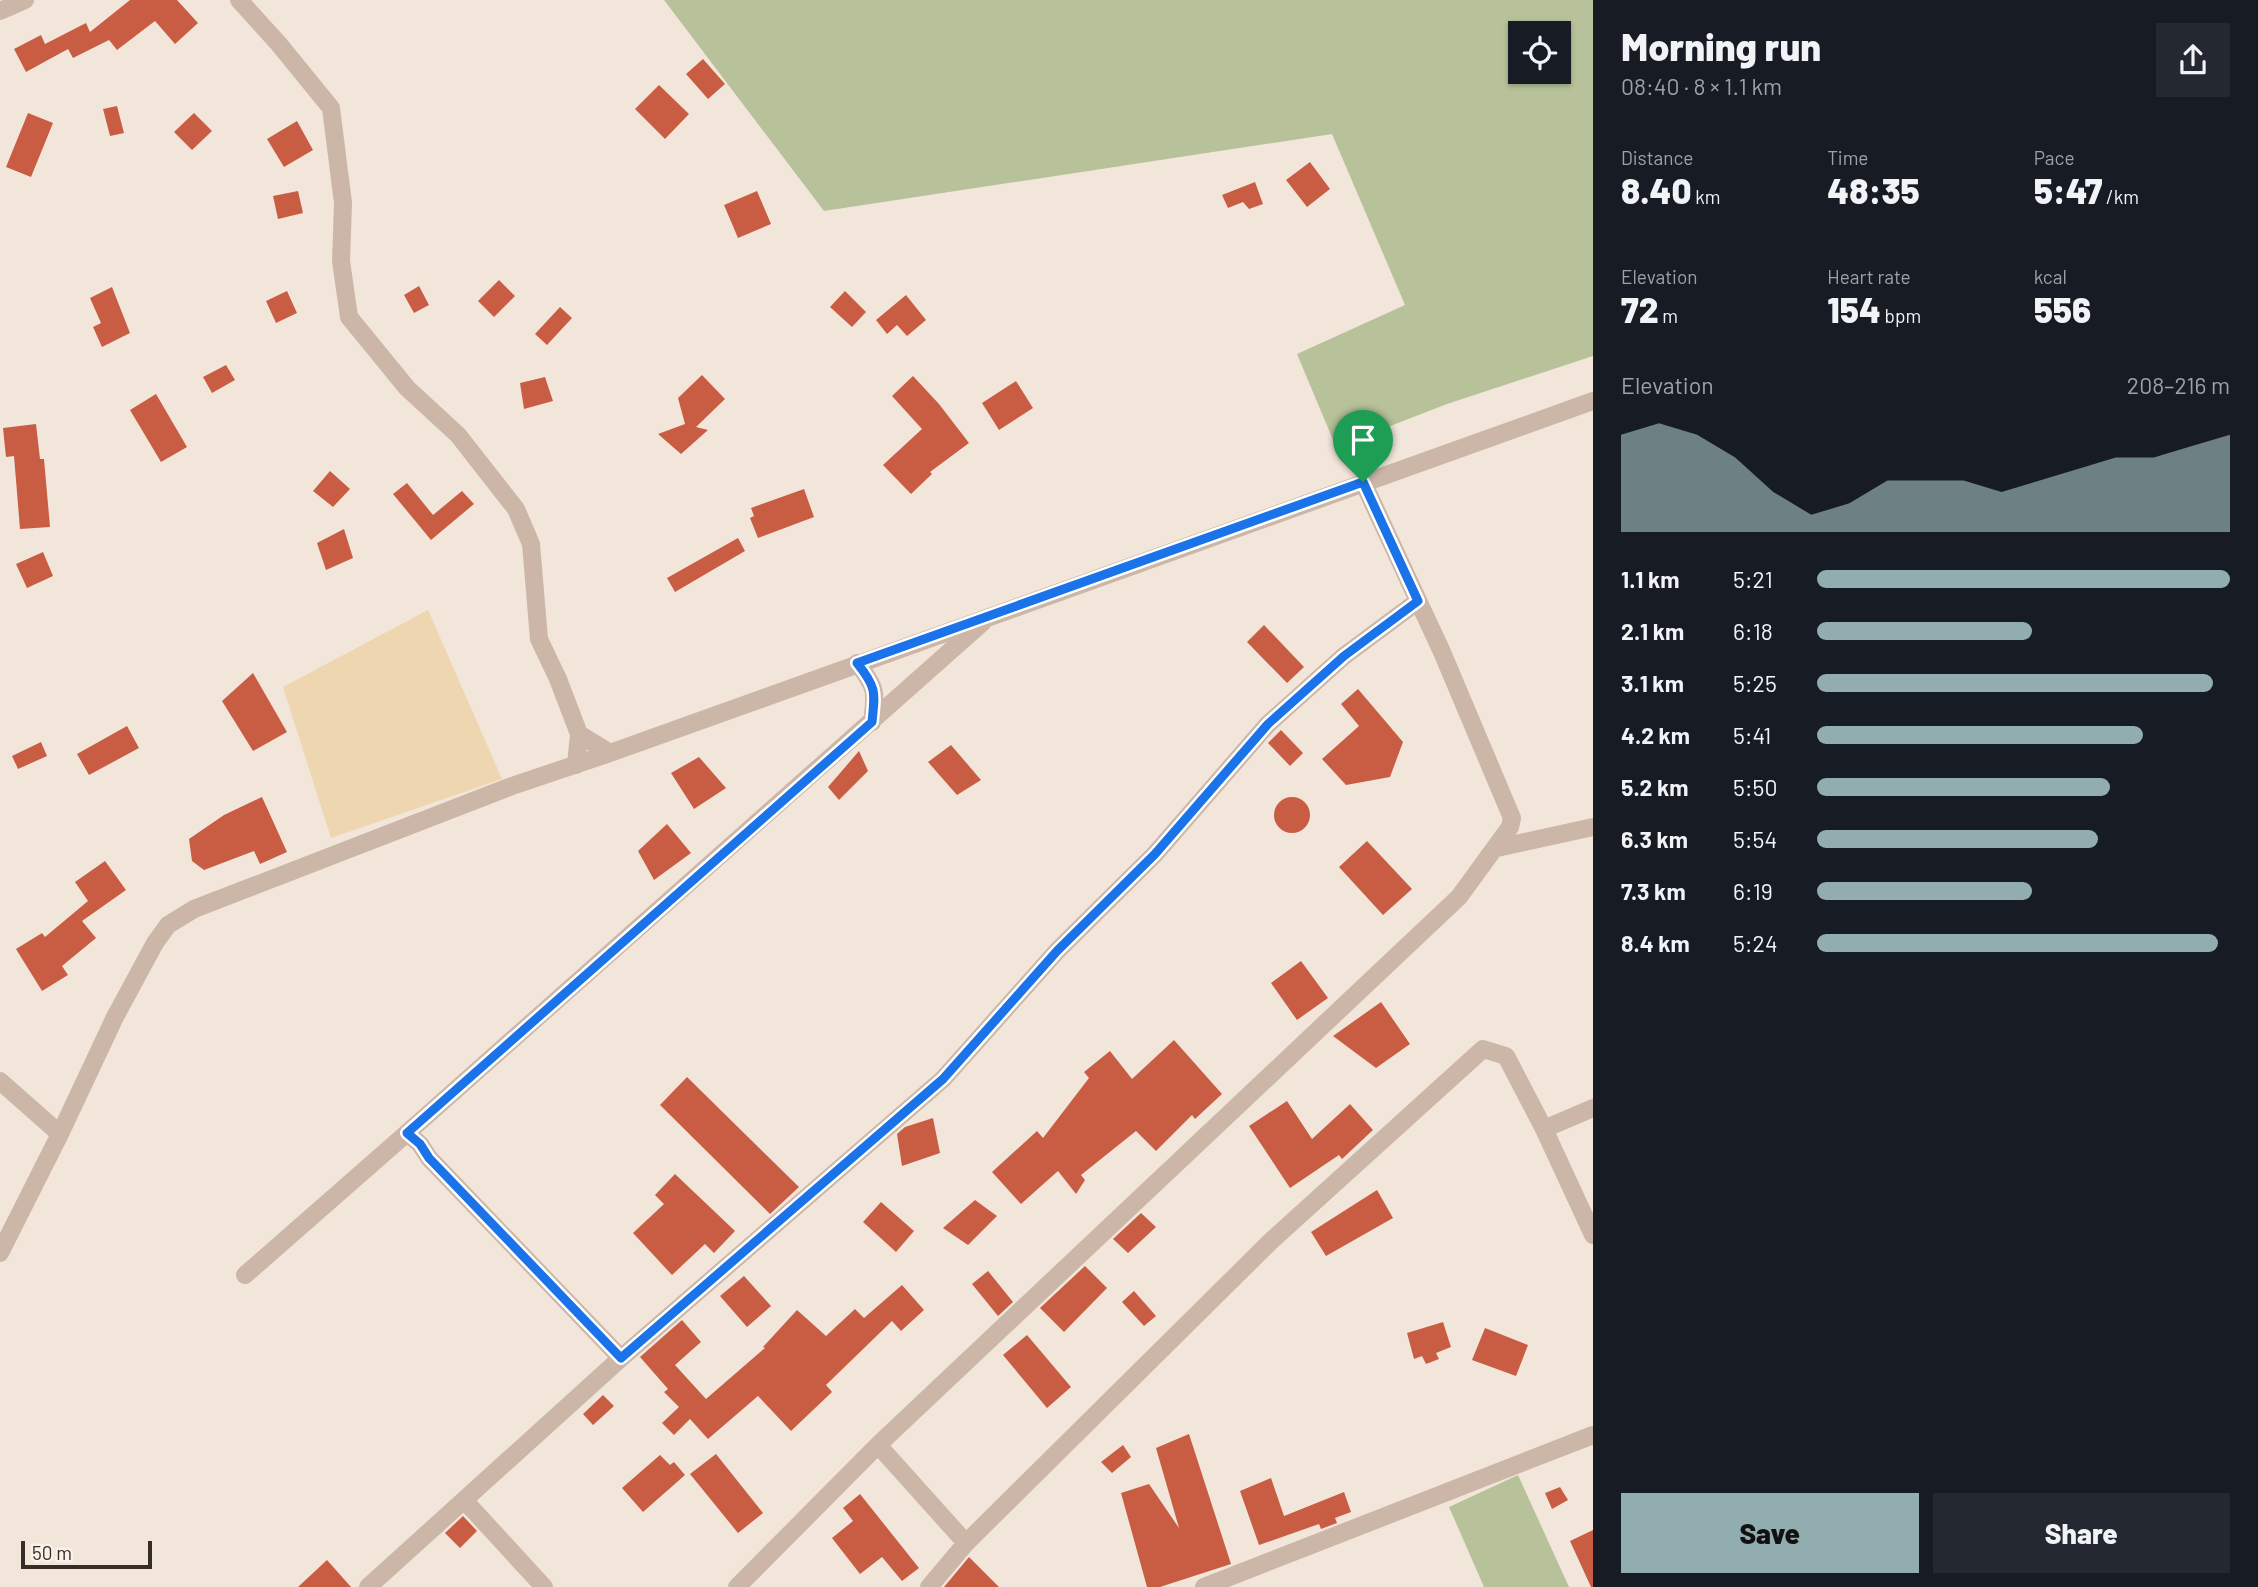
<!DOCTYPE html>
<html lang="en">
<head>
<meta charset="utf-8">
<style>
  body { margin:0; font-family:Barlow,sans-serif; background:#242831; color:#f1f3f6; height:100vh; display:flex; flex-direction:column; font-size:26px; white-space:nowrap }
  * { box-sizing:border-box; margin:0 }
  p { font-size:23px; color:#9ea1a6 }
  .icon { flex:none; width:38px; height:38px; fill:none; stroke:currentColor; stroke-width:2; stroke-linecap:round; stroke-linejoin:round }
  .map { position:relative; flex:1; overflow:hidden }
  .side { display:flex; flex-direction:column; background:#171b24; width:665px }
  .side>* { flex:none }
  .fabs { position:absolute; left:1508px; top:21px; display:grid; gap:14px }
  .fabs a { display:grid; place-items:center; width:63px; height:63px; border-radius:0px; background:#171b24; box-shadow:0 2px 5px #0004; font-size:35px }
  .scale { position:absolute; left:21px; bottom:18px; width:131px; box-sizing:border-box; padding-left:7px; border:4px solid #372c28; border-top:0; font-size:19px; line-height:24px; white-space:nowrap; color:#372c28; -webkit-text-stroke:5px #faf1e8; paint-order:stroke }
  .pin { position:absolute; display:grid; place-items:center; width:60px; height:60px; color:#fff; margin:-72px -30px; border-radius:50% 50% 50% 0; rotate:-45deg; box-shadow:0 0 7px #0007 }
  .pin .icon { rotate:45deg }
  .round { display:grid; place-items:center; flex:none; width:74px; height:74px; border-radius:0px; background:#242831 }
  .headline { display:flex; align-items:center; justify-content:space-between; height:119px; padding:0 28px }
  h1 { font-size:38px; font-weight:800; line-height:52px }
  .metrics { display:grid; grid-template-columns:repeat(3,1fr); gap:10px; height:119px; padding:7px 28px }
  .metrics div { display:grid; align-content:center }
  .metrics b { font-size:35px; font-weight:800 }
  .metrics small { font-size:19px; font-weight:400 }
  .metrics p { font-size:19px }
  .chart { height:196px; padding:14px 28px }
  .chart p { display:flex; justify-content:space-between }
  .chart svg { width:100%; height:126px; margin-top:7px; fill:#92adaf; opacity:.7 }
  .button { display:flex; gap:14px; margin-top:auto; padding:14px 28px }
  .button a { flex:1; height:80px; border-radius:0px; background:#92adaf; color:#111; font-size:28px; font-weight:800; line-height:80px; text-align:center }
  .button a+a { background:#242831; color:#f1f3f6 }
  ul { padding:0 28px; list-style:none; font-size:23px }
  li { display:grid; grid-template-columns:112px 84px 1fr; align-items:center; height:52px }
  li i { height:18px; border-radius:9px; background:#92adaf }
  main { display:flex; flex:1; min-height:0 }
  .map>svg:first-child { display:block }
  .green { fill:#b7c29b; fill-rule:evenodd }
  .sand { fill:#eed6b1 }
  .building { fill:#c85d44 }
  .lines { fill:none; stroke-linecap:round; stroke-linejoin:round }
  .minor { stroke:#cbb6a7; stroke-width:18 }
  .route-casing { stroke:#fff; stroke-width:14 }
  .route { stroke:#1a73e8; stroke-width:9 }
</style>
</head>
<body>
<main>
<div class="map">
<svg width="1593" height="1587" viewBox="0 0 1593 1587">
  <rect width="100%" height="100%" fill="#f2e6db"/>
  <path class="green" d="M664 0H1593V356L1447 404 1336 447 1297 354 1405 305 1332 134 824 211ZM1521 33H1559V72H1521Z
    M1518 1475 1569 1587H1484L1449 1507Z"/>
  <path class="sand" d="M428 610 502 779 331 838 283 687Z"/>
  <path class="building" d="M130 0H177L198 23 175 44 155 21 117 50 109 40 73 58 68 49 26 72 14 49 41 35 45 44 86 23 90 32Z
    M703 59 725 84 708 99 686 74Z
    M659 85 689 114 665 139 635 109Z
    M117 106 124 133 110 136 103 109Z
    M28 113 53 123 31 177 6 167Z
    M194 113 212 131 192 150 174 132Z
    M297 121 313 150 284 167 267 139Z
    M1310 162 1330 189 1307 207 1286 180Z
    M1255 182 1263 204 1249 209 1243 202 1228 208 1222 195Z
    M298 191 303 213 278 219 273 196Z
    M757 191 771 224 738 238 724 205Z
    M499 280 515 296 494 317 478 301Z
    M419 286 429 305 414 313 404 295Z
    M112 287 130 333 102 347 93 327 101 323 90 298Z
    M287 291 297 313 276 323 266 301Z
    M845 291 866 312 852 327 830 307Z
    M906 295 926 320 907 336 897 325 887 334 876 320Z
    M560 307 572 318 547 345 535 334Z
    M226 365 235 380 212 393 203 377Z
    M702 375 725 399 696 427 708 430 681 454 658 434 685 424 678 398Z
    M913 376 939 404 969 443 930 472 932 474 911 494 883 465 922 429 892 396Z
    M545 377 553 401 524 409 520 383Z
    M1016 381 1033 408 999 430 982 403Z
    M156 394 187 447 161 462 130 410Z
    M36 424 40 459H44L50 527 20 529 14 456 6 457 3 428Z
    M330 471 350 489 333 507 313 491Z
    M407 483 433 515 462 491 474 504 431 540 393 494Z
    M804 489 814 517 758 538 750 518 754 516 751 508Z
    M344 529 353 558 326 570 317 543Z
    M738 538 745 551 675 592 667 578Z
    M43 552 53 576 27 588 16 564Z
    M1264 625 1304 667 1287 683 1247 642Z
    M253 673 287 732 253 751 222 701Z
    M1358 689 1403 742 1390 777 1346 785 1322 759 1359 726 1341 704Z
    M127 726 139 748 89 775 77 754Z
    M1281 730 1303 753 1290 766 1268 743Z
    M41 742 47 756 18 769 12 756Z
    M951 745 981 780 957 795 928 762Z
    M859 751 868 771 839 800 828 787Z
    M699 757 726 788 694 809 671 773Z
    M262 797 287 852 260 864 254 851 204 870 192 861 189 839 224 815Z
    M1274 815a18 18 0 1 1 36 0a18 18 0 1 1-36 0Z
    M667 824 691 853 654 880 638 851Z
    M1367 841 1412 889 1383 915 1339 867Z
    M105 861 126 890 82 921 96 938 62 966 68 975 42 991 16 949 42 933 45 937 88 901 75 882Z
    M1301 961 1328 998 1297 1020 1271 983Z
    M1381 1002 1410 1044 1376 1068 1333 1036Z
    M1174 1040 1222 1094 1195 1119 1192 1115 1156 1151 1136 1131 1081 1175 1085 1180 1076 1194 1058 1171 1021 1204 992 1172 1037 1131 1043 1138 1089 1078 1084 1072 1110 1051 1132 1079Z
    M687 1077 799 1187 770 1214 660 1105Z
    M1287 1101 1312 1139 1350 1104 1373 1130 1342 1159 1339 1155 1290 1188 1249 1126Z
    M933 1118 940 1153 902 1166 897 1134 905 1127Z
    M675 1174 735 1231 714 1253 705 1244 672 1275 633 1233 664 1204 655 1195Z
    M1377 1190 1393 1218 1326 1256 1311 1232Z
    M975 1200 997 1216 968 1245 943 1228Z
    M881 1202 914 1231 896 1252 863 1222Z
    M1141 1213 1156 1227 1128 1253 1113 1239Z
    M1085 1266 1107 1288 1064 1332 1040 1308Z
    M988 1271 1013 1302 998 1316 972 1284Z
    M744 1276 771 1306 747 1327 720 1296Z
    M902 1285 924 1310 901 1331 892 1321 826 1385 832 1392 791 1431 758 1396 708 1439 690 1419 674 1435 662 1423 679 1407 664 1392 668 1389 640 1357 682 1320 701 1342 675 1365 706 1399 765 1348 763 1347 797 1310 826 1336 855 1309 864 1318Z
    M1134 1291 1156 1316 1144 1326 1122 1302Z
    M1443 1322 1451 1347 1436 1353 1439 1359 1426 1364 1422 1356 1414 1359 1407 1333Z
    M1485 1328 1528 1345 1516 1376 1472 1360Z
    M1027 1335 1071 1387 1047 1408 1003 1355Z
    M603 1395 614 1406 593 1425 583 1414Z
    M1189 1434 1231 1564 1160 1587H1147L1121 1493 1149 1484 1179 1528 1156 1448Z
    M1123 1445 1131 1457 1112 1473 1101 1462Z
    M716 1454 763 1513 738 1533 690 1474Z
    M660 1455 670 1465 674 1462 685 1475 643 1512 622 1488Z
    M1271 1478 1284 1516 1344 1492 1351 1512 1335 1518 1337 1523 1321 1529 1319 1524 1259 1545 1240 1491Z
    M1560 1487 1568 1500 1552 1509 1545 1493Z
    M860 1494 919 1568 902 1581 882 1557 860 1574 832 1538 853 1521 843 1508Z
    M463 1516 477 1531 460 1548 445 1533Z
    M1593 1530V1587H1591L1570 1541Z
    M969 1557 999 1587H944Z
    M327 1560 351 1587H298Z"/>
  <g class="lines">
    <path class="minor" d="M239 0 278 43 331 108 343 203 341 261 349 317 407 388 458 435 516 509 531 544 539 639 558 679 579 734
      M0 11 25 0
      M857 663C877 688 876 692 872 722
      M576 765 579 734 610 753
      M1497 848 1593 827
      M0 1081 60 1134
      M1544 1129 1593 1108
      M0 1253 60 1134 115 1017 155 943 168 925 194 909 512 786 610 753 1593 401
      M245 1275 407 1133
      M621 1358 429 1158 420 1144 407 1133 983 622
      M878 1445 966 1543 929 1587
      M464 1500 544 1587
      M966 1543 1271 1241 1483 1049 1506 1056 1544 1129 1593 1235
      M368 1587 621 1358 943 1079 1057 951 1155 854 1268 724 1344 656 1418 601
      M737 1587 878 1445 1459 897 1510 827 1512 818 1442 652 1363 482
      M1204 1587 1593 1435"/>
  </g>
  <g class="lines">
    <g class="route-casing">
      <path id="route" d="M1363 482 1418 601 1344 656 1268 724 1155 854 1057 951 943 1079 621 1358 429 1158 420 1144 407 1133 872 722C875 692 877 688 857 663Z"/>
    </g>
    <use href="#route" class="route"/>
  </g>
</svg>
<div class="fabs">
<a><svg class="icon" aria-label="locate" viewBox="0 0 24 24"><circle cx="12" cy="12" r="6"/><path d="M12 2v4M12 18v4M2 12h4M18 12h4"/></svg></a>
</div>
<div class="scale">50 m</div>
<div class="pin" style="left:1363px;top:482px;background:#1e9e55"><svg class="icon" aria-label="arrive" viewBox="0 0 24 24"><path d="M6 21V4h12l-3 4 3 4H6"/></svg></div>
</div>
<section class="side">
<div class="headline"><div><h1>Morning run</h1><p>08:40 · 8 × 1.1 km</p></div><a class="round"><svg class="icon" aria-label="share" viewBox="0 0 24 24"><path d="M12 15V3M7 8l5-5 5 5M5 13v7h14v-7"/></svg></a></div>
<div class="metrics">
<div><p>Distance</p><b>8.40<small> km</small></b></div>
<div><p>Time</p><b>48:35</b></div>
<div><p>Pace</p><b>5:47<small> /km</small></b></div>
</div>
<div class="metrics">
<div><p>Elevation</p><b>72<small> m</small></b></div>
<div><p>Heart rate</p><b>154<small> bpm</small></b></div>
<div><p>kcal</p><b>556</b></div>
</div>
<div class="chart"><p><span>Elevation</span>208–216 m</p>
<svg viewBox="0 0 160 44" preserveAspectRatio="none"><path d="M0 44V10L10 6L20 10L30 18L40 30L50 38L60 34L70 26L80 26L90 26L100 30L110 26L120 22L130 18L140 18L150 14L160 10V44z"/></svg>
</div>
<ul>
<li><b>1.1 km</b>5:21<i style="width:100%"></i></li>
<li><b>2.1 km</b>6:18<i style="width:52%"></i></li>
<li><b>3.1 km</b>5:25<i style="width:96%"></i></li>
<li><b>4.2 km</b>5:41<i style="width:79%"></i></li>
<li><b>5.2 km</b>5:50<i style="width:71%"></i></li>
<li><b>6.3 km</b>5:54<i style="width:68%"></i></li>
<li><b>7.3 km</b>6:19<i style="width:52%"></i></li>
<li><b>8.4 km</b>5:24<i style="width:97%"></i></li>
</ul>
<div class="button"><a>Save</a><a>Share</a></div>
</section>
</main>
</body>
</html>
